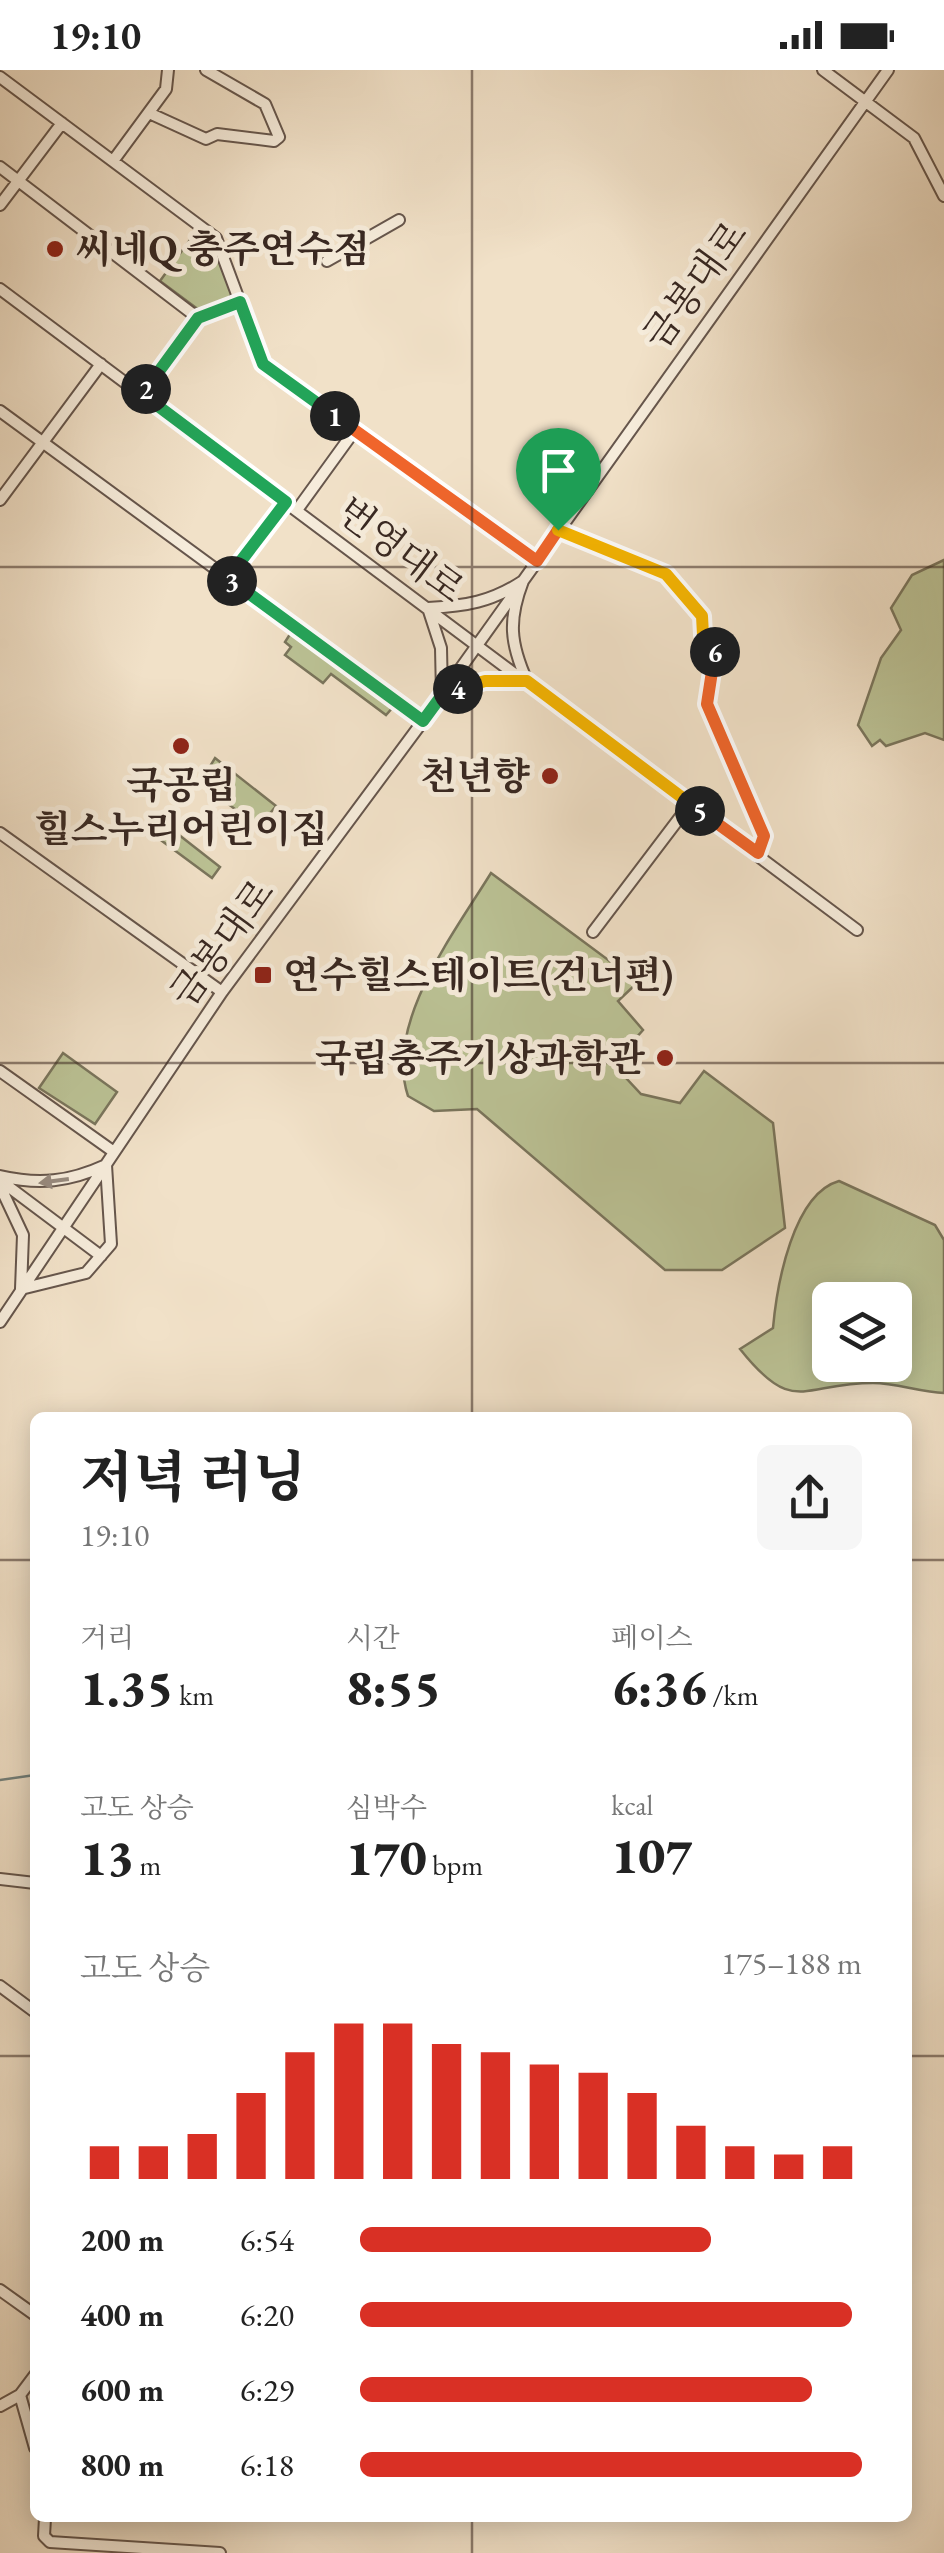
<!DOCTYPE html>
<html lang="ko">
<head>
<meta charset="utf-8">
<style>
  body { margin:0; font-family:"EB Garamond","Noto Serif KR",serif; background:#f6f6f6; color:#222; height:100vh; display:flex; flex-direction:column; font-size:38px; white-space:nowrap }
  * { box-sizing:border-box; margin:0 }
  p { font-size:32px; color:#767676 }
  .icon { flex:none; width:55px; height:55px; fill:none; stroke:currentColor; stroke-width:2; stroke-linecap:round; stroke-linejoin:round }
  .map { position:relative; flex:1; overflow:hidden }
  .side { position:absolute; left:30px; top:1342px; width:882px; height:1110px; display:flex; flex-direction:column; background:#fff; border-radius:15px; box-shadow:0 5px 25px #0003 }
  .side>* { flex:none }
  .buttons { position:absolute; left:812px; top:1212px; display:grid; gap:20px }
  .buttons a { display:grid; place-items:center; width:100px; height:100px; border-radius:15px; background:#fff; box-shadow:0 5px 25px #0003; font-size:50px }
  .pin { position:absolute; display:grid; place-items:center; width:85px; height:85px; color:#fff; margin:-102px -42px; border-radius:50% 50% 50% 0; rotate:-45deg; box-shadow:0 0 10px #0007 }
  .pin .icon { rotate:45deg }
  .km { position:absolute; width:50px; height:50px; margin:-25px; border-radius:50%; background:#222; color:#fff; font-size:28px; line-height:50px; text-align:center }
  .round { display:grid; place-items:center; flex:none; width:105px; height:105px; border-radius:15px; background:#f6f6f6 }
  .summary { display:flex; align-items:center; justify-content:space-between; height:170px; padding:0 50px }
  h1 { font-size:55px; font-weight:800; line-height:75px }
  .metrics { display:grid; grid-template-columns:repeat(3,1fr); gap:15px; height:170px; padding:10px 50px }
  .metrics div { display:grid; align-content:center }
  .metrics b { font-size:50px; font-weight:800 }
  .metrics small { font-size:28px; font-weight:400 }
  .metrics p { font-size:28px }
  .chart { height:280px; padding:20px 50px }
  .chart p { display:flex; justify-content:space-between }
  .chart svg { width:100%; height:180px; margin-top:10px; stroke:#d93025; stroke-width:6 }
  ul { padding:0 50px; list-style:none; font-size:32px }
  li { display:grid; grid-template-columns:160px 120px 1fr; align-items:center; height:75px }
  li i { height:25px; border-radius:12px; background:#d93025 }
  .status { display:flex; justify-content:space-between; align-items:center; height:70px; padding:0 50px; background:#fff; direction:ltr }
  .status svg { height:28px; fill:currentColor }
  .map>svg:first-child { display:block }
  .green { fill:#bbc295; stroke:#7a755c; stroke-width:2.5; fill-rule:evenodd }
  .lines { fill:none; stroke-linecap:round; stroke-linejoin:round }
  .stream { stroke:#73817d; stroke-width:2.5 }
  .minor-casing { stroke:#66564c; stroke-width:14 }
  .minor { stroke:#f6ecdb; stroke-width:10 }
  .oneway { fill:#978a7e }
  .split-1-casing { stroke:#fff; stroke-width:20 }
  .split-2-casing { stroke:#fff; stroke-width:20 }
  .split-3-casing { stroke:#fff; stroke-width:20 }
  .split-4-casing { stroke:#fff; stroke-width:20 }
  .split-5-casing { stroke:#fff; stroke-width:20 }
  .split-6-casing { stroke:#fff; stroke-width:20 }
  .split-7-casing { stroke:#fff; stroke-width:20 }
  .split-1 { stroke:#f0652b; stroke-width:12 }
  .split-2 { stroke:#22a559; stroke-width:12 }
  .split-3 { stroke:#22a559; stroke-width:12 }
  .split-4 { stroke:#22a559; stroke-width:12 }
  .split-5 { stroke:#f5b400; stroke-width:12 }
  .split-6 { stroke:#f0652b; stroke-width:12 }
  .split-7 { stroke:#f5b400; stroke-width:12 }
  .grid { fill:none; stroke:#382822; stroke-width:2.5; stroke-opacity:0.55 }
  .poi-dot { fill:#8f2418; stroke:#f6ecdb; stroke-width:4 }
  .labels { text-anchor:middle; stroke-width:10; stroke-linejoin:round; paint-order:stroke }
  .poi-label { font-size:38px; font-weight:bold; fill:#382822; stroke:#f6ecdb; text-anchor:start }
  .street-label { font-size:38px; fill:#382822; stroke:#f6ecdb }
</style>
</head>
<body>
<div class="status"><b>19:10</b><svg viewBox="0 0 49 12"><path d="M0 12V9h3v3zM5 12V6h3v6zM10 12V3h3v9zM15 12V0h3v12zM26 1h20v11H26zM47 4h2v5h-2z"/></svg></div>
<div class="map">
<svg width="944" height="2483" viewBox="0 0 944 2483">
  <rect width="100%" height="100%" fill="#f1e1c8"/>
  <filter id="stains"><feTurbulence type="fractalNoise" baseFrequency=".002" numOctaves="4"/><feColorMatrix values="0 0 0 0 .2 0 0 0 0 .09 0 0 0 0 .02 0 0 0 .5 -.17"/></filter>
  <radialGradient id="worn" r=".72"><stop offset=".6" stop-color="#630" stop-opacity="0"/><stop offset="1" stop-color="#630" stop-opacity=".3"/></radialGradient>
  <path class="green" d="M200 156 216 168 235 220 225 233 199 240 160 211Z
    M944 490V670L925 663 886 676 880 670 872 676 858 655 881 588 901 560 891 538 912 505Z
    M292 561 394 636 386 645 331 604 323 613 285 585 291 577 285 572Z
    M215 688 276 736 259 757 200 713Z
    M165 754 220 797 212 808 158 768 157 763Z
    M491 803 638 912 618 931 643 960 613 994 641 1024 680 1033 704 1001 773 1053 785 1158 722 1200H665L477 1039 434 1041 408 1026C384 954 454 863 491 803Z
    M63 983 117 1022 95 1054 39 1018Z
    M839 1111 935 1155 944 1170V1323C920 1322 896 1313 873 1313 802 1313 794 1347 740 1279L773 1258C777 1214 793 1124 839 1111ZM830 1230H895V1295H830Z"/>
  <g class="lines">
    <path class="stream" d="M0 1710 35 1705"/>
    <g class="minor-casing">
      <path id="minor" d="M823 0 914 68 944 126
        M0 7 216 168 263 294 537 491
        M149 43 206 69 217 64 274 71 279 67 265 34 206 0
        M113 91 166 19 168 0
        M0 97 198 248
        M0 135 62 53
        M327 191 399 150
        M0 219 857 860
        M142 325 198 248 240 233
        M0 341 423 651
        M0 430 101 294
        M297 440 355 360
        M558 460 666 504 702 546 703 565 717 584 707 634 764 766 758 783
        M228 508 286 432
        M523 511C508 550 510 573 527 611H485L442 625 441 578 428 538C466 536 491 532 523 511Z
        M0 763 222 922
        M593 862 690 734
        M0 1001 114 1082
        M0 1106C39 1115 69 1112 106 1095L111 1174 86 1203 21 1219 23 1165 0 1116
        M1 1111 101 1186
        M0 1252 222 922 423 651 888 0
        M0 1809 35 1813
        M0 1916 35 1942
        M0 2220 35 2245
        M20 2325 35 2378
        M0 2336 20 2325 35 2305
        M45 2448 44 2466 50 2472 220 2483"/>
    </g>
    <use href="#minor" class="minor"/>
  </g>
  <defs><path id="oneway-solid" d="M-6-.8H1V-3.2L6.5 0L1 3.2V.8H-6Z" transform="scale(2.5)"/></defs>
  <use class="oneway" href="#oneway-solid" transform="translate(54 1111) rotate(172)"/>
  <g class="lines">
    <g class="split-1-casing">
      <path id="split-1" d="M335 346 537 491 558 460"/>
    </g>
    <g class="split-2-casing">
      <path id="split-2" d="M146 319 198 248 240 232 263 294 335 346"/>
    </g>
    <g class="split-3-casing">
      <path id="split-3" d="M146 319 142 324 286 432 228 508 232 511"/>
    </g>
    <g class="split-4-casing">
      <path id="split-4" d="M232 511 423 651 442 625 458 619"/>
    </g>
    <g class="split-5-casing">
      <path id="split-5" d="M458 619 485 611H527L700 741"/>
    </g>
    <g class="split-6-casing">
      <path id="split-6" d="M700 741 758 783 764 766 707 634 715 582"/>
    </g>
    <g class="split-7-casing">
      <path id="split-7" d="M558 460 666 504 702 546 703 565 715 582"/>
    </g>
    <use href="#split-1" class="split-1"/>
    <use href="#split-2" class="split-2"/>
    <use href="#split-3" class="split-3"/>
    <use href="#split-4" class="split-4"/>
    <use href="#split-5" class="split-5"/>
    <use href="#split-6" class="split-6"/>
    <use href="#split-7" class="split-7"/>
  </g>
  <path class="grid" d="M472 0V1348M0 497H944M0 993H944M0 1490H35M908 1490H944M0 1986H35M908 1986H944M472 2448V2483"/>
  <g class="poi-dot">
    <circle cx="55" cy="179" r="10"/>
    <circle cx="181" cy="676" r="10"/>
    <circle cx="550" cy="706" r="10"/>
    <rect x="253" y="895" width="20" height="20" rx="5"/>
    <circle cx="665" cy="988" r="10"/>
  </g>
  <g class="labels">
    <g class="poi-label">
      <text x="75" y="192">씨네Q 충주연수점</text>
      <text x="530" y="719" text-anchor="end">천년향</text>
      <text x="181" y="728" text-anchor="middle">국공립<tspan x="181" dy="44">힐스누리어린이집</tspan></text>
      <text x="283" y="918">연수힐스테이트(건너편)</text>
      <text x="645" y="1001" text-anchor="end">국립충주기상과학관</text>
    </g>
    <g class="street-label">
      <text transform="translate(695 215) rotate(-54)" y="13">금봉대로</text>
      <text transform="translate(401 480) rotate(37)" y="13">번영대로</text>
      <text transform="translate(222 873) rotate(-54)" y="13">금봉대로</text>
    </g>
  </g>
  <rect width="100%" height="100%" filter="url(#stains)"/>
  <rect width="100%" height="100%" fill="url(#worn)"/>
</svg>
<div class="buttons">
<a><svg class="icon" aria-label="layers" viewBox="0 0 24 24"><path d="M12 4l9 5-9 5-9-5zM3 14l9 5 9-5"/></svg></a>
</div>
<div class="pin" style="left:558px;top:460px;background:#1e9e55"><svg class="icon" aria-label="arrive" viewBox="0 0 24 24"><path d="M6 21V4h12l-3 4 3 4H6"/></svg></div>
<b class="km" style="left:335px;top:346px">1</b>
<b class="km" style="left:146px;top:319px">2</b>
<b class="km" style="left:232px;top:511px">3</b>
<b class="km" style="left:458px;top:619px">4</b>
<b class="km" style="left:700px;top:741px">5</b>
<b class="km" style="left:715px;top:582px">6</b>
<section class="side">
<div class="summary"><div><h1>저녁 러닝</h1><p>19:10</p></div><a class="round"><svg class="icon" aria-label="share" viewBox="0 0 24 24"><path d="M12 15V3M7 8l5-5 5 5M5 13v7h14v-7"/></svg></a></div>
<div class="metrics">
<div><p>거리</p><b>1.35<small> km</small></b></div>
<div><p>시간</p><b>8:55</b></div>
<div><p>페이스</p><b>6:36<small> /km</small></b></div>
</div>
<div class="metrics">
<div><p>고도 상승</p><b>13<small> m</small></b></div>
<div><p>심박수</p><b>170<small> bpm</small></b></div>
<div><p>kcal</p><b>107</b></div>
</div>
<div class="chart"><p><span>고도 상승</span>175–188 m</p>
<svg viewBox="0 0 160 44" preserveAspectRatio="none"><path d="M5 44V36M15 44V36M25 44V33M35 44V23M45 44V13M55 44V6M65 44V6M75 44V11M85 44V13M95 44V16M105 44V18M115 44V23M125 44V31M135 44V36M145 44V38M155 44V36"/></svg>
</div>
<ul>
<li><b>200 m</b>6:54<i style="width:70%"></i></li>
<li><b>400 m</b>6:20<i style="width:98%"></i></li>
<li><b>600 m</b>6:29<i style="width:90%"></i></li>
<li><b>800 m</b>6:18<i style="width:100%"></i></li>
</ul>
</section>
</div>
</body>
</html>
